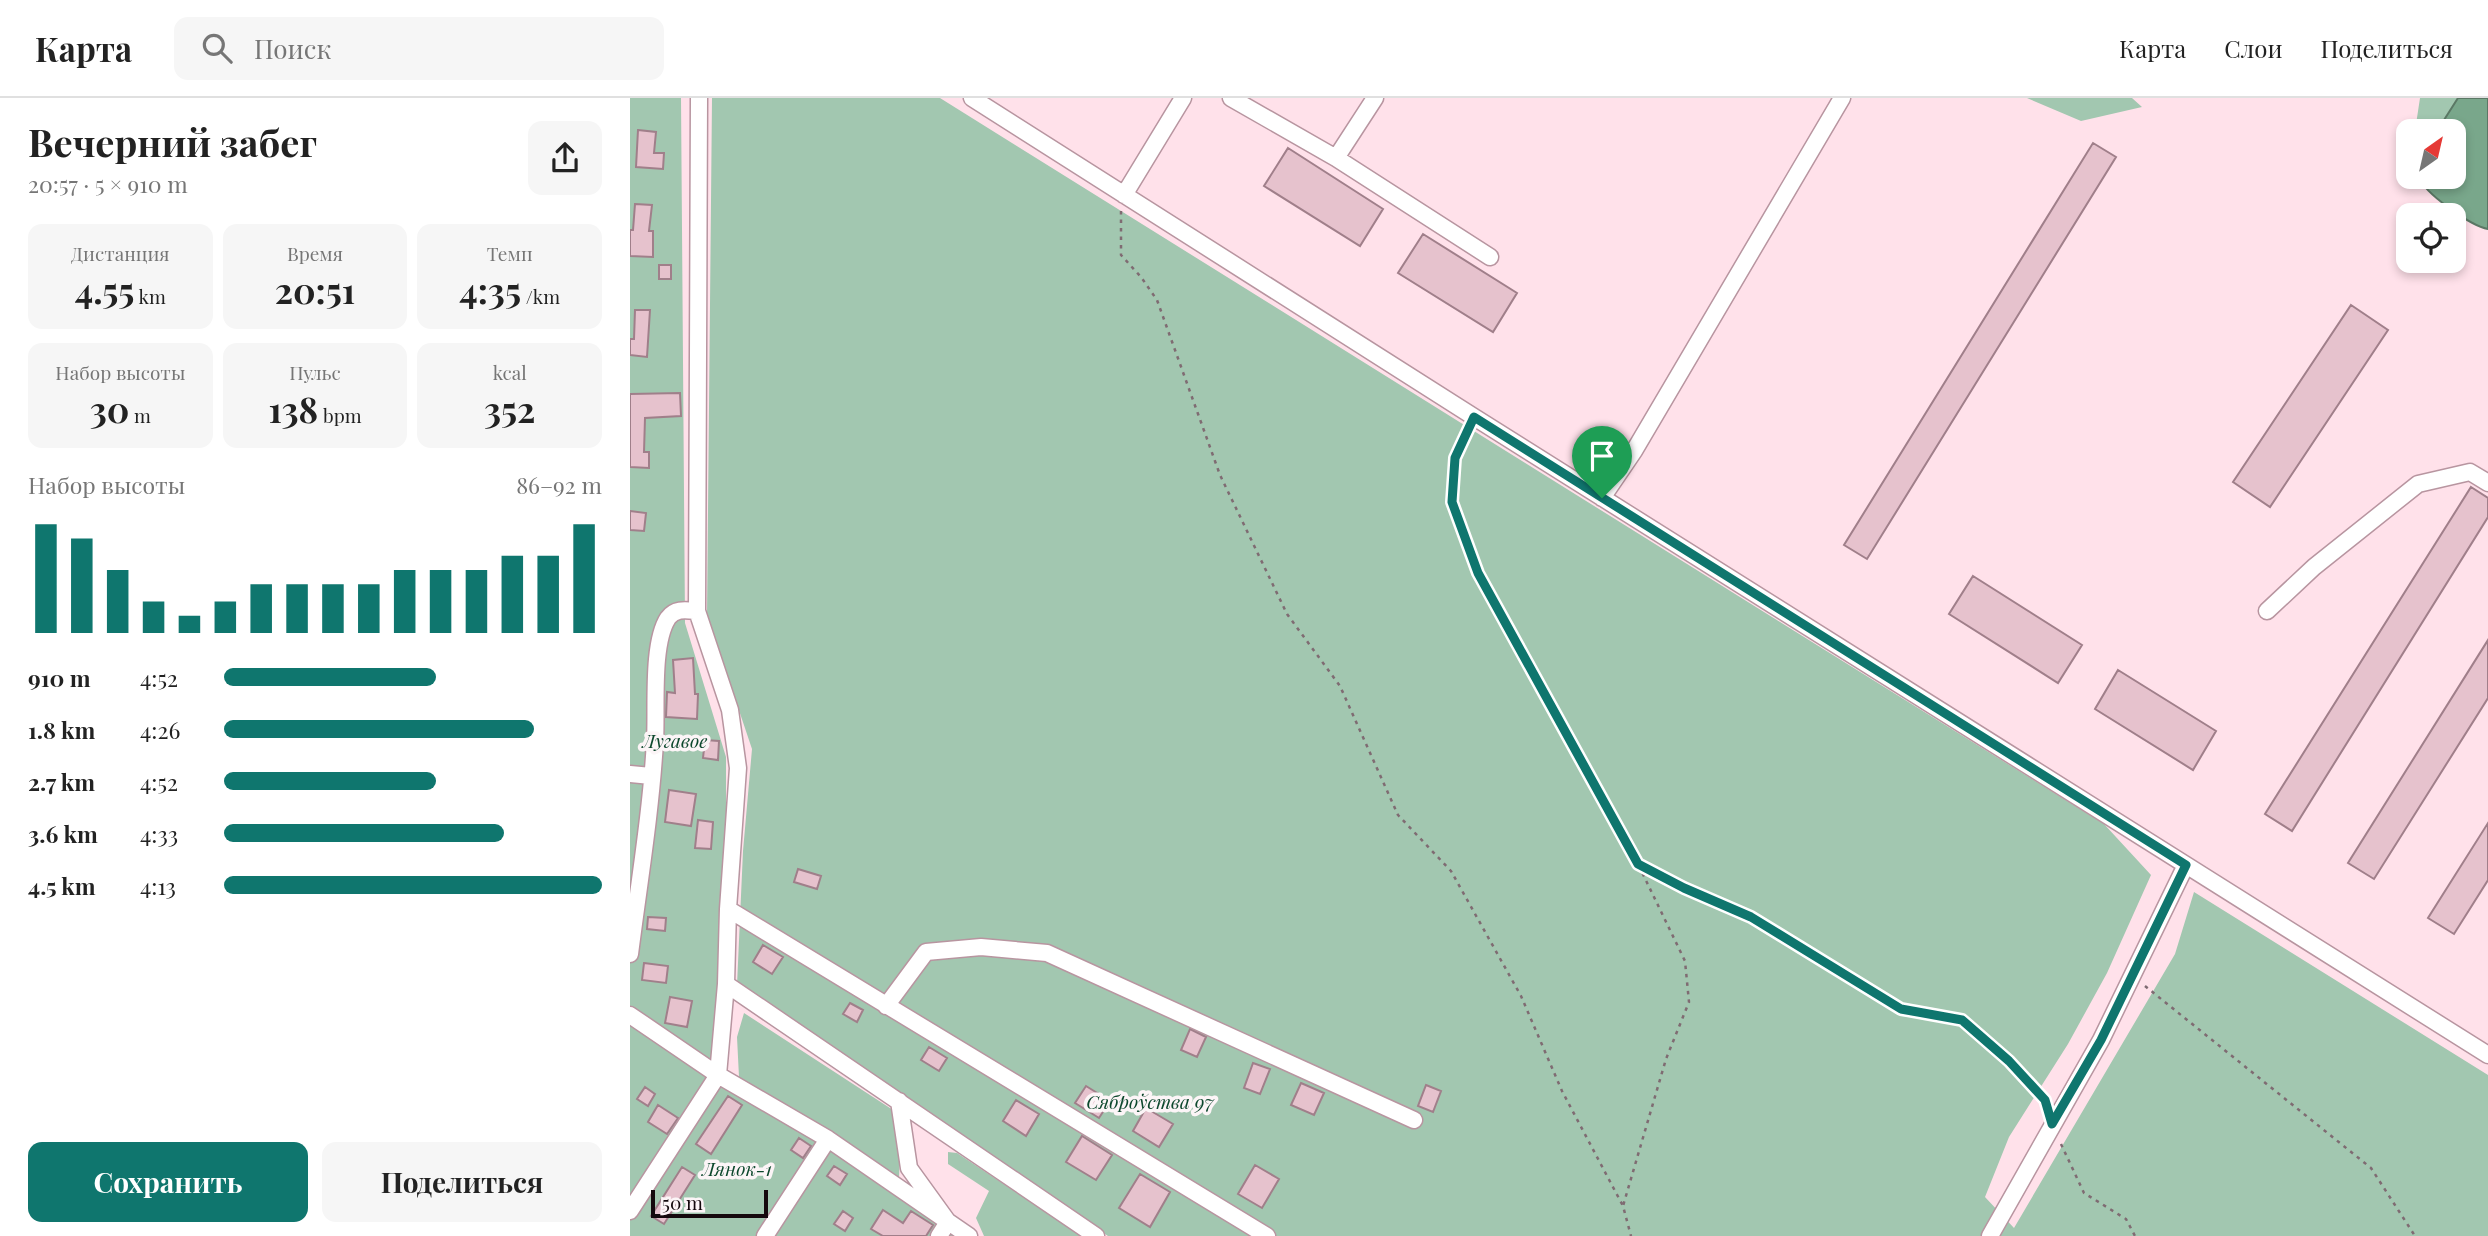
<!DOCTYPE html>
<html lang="ru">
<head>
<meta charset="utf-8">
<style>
  body { margin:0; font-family:"Playfair Display",serif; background:#f6f6f6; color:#222; height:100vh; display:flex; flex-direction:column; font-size:26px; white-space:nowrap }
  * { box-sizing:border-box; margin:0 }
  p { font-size:23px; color:#767676 }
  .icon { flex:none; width:38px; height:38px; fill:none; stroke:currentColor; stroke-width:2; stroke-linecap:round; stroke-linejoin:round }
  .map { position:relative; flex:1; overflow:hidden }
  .sheet { display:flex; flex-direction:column; background:#fff; width:630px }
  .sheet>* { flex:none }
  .needle { width:46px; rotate:34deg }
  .fabs { position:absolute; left:1766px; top:21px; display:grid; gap:14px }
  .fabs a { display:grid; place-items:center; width:70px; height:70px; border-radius:14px; background:#fff; box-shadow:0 4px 10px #0003; font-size:35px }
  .scale { position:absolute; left:21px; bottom:18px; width:117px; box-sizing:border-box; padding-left:7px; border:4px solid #14090d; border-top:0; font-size:19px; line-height:24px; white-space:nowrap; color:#14090d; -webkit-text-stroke:5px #fcf5f7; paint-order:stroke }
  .pin { position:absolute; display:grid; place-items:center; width:60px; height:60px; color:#fff; margin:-72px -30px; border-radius:50% 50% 50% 0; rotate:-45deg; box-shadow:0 0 7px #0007 }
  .pin .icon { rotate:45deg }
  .round { display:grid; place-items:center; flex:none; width:74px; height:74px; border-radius:14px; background:#f6f6f6 }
  .summary { display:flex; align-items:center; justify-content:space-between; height:119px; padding:0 28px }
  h1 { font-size:38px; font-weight:700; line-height:52px }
  .stats { display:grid; grid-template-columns:repeat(3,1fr); gap:10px; height:119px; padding:7px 28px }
  .stats div { display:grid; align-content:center; border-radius:14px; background:#f6f6f6; text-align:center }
  .stats b { font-size:35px; font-weight:700 }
  .stats small { font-size:19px; font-weight:400 }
  .stats p { font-size:19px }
  .chart { height:196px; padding:14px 28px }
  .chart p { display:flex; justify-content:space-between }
  .chart svg { width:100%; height:126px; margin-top:7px; stroke:#0f766e; stroke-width:6 }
  .action { display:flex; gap:14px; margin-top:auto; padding:14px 28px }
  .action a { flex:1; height:80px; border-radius:14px; background:#0f766e; color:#fff; font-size:28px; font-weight:700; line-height:80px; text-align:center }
  .action a+a { background:#f6f6f6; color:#222 }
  ul { padding:0 28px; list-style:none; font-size:23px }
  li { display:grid; grid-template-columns:112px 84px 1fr; align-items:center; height:52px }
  li i { height:18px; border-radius:9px; background:#0f766e }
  header { display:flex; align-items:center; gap:42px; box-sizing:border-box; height:98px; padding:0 35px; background:#fff; border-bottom:2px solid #e0e0e0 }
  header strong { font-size:33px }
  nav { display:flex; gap:38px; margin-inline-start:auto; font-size:24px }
  .search { width:490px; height:63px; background:#f6f6f6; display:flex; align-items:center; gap:18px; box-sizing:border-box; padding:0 24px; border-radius:14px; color:#767676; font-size:26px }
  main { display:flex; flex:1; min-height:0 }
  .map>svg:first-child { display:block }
  .green { fill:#a2c7b0 }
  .water { fill:#79a78b; stroke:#5b7865; stroke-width:2 }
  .building { fill:#e6c2cd; stroke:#a07f8a; stroke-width:2 }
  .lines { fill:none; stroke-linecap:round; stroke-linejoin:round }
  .minor-casing { stroke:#b895a0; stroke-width:19 }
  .path { stroke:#7f6b72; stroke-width:2.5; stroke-dasharray:3.5 5; stroke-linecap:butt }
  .minor { stroke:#fff; stroke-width:16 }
  .route-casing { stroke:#fff; stroke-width:14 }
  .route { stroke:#0f766e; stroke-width:9 }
  .labels { text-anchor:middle; stroke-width:7; stroke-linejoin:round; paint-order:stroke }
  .park-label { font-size:19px; font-style:italic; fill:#0d482d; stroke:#fcf5f7 }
</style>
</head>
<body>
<header>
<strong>Карта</strong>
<div class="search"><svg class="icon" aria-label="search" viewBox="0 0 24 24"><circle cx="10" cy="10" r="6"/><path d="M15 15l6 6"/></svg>Поиск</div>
<nav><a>Карта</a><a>Слои</a><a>Поделиться</a></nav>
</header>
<main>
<section class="sheet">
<div class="summary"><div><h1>Вечерний забег</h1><p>20:57 · 5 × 910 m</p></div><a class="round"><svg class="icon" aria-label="share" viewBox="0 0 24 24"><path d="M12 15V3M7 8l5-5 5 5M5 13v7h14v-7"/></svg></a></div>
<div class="stats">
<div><p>Дистанция</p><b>4.55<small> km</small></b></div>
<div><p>Время</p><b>20:51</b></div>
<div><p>Темп</p><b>4:35<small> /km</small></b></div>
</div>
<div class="stats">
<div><p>Набор высоты</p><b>30<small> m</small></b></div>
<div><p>Пульс</p><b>138<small> bpm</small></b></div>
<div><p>kcal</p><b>352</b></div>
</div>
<div class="chart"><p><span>Набор высоты</span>86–92 m</p>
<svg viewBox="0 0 160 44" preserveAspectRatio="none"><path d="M5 44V6M15 44V11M25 44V22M35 44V33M45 44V38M55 44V33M65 44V27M75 44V27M85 44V27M95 44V27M105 44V22M115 44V22M125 44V22M135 44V17M145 44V17M155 44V6"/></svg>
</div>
<ul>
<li><b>910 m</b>4:52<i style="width:56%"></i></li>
<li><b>1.8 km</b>4:26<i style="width:82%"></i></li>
<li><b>2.7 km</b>4:52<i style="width:56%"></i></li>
<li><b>3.6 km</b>4:33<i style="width:74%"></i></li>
<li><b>4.5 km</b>4:13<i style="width:100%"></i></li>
</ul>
<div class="action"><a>Сохранить</a><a>Поделиться</a></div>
</section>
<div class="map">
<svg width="1858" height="1138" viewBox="0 0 1858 1138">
  <rect width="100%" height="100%" fill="#ffe1ea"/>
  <path class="green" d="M0 0H51L55 525 96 659V748L85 979 190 1042 333 1138H0Z
    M82 0H310L1474 726 1521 777 1477 875 1438 946 1379 1039 1355 1099 1384 1130 1545 856 1564 794 1858 977V1138H478L107 887 113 753 122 651 77 517Z
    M1397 0H1502L1512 9 1451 23Z
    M1790 0H1828L1807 33H1785Z
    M114 915 263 1012 270 1054 269 1081 109 979 107 939Z
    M318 1054 327 1055 452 1138H354L346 1120 359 1093 318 1066Z"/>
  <path class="water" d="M1828 0H1858V131C1841 128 1794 95 1789 79H1824V33H1807Z"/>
  <path class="building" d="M8 32 26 34 24 55H34L33 71 6 69Z
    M1463 45 1486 59 1237 461 1214 447Z
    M658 50 753 111 730 148 634 88Z
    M5 106 22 107 19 133H23V159L0 158V132H3Z
    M793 136 887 195 863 234 768 175Z
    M29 167H41V181H29Z
    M1721 207 1758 232 1640 409 1603 384Z
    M5 212H20L17 259 0 257V241H4Z
    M50 295 51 318 15 320 14 354H19V370L0 369V296Z
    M1841 389 1858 400V419L1662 733 1635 716Z
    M0 413 16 415 14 433 0 432Z
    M1343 478 1452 547 1428 585 1319 516Z
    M1858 542V600L1744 781 1718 765Z
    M63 560 65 596H68L67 621 36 619 37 594 45 595 43 562Z
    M1488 572 1586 633 1563 672 1465 611Z
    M75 642 89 643 88 662 73 660Z
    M39 692 66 696 61 728 35 724Z
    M68 722 83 724 81 751 65 750Z
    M1858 725V782L1824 836 1798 820Z
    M168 771 191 778 187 791 164 784Z
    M18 819 36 820 35 833 17 831Z
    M133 847 153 859 142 876 123 864Z
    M14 865 38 868 36 885 12 882Z
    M40 899 62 903 57 929 35 925Z
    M220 905 233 912 227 924 213 916Z
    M560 931 576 939 567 959 551 952Z
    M299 949 317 960 309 973 291 962Z
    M623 965 640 971 630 996 614 990Z
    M671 985 694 995 684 1017 661 1007Z
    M796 987 811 993 803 1014 788 1008Z
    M456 988 480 1003 469 1020 445 1005Z
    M15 989 25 996 18 1008 7 1001Z
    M98 998 112 1007 81 1056 66 1046Z
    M386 1002 409 1016 396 1038 373 1023Z
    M28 1007 48 1020 37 1036 18 1024Z
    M516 1010 543 1026 529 1049 503 1033Z
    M452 1038 482 1057 466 1082 436 1064Z
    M169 1040 181 1048 173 1060 161 1052Z
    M625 1067 649 1081 632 1110 608 1096Z
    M204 1068 217 1076 210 1087 197 1078Z
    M52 1069 65 1077 34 1126 21 1118Z
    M510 1076 540 1094 520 1129 489 1110Z
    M253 1112 273 1125 281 1113 303 1127 296 1138H253L241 1131Z
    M213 1113 223 1120 215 1133 204 1126Z"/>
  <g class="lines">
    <g class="minor-casing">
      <path id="minor" d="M342 0 844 319 1858 957
        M601 0 706 60 745 0
        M706 60 860 159
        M494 97 553 0
        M972 400 1004 353 1212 0
        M1637 513 1684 469 1788 386 1840 374 1858 385
        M0 676 21 678
        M98 811 637 1138
        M0 856C9 785 21 714 25 643 27 611 21 546 38 520 45 510 56 512 67 513
        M96 886 466 1138
        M256 908 296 854 351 849 417 855 784 1022
        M0 917 88 977 198 1041 339 1138
        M269 1003 279 1070 318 1124 309 1138
        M0 1113 88 977 96 886 98 811 108 670 100 612 67 513 69 0
        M135 1138 198 1041
        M1360 1138 1471 942 1556 767"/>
    </g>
    <path class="path" d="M491 113V157L511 179 527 202 590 377 657 516 710 588 768 717 821 773 891 898 932 993 993 1108
      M838 332 825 360 822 404 848 475 1008 766 1055 863 1059 904 1036 961 993 1108 1001 1138
      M1008 766 1054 790 1121 819 1271 911 1332 922 1379 963 1415 1001 1417 1007
      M1515 888 1741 1070 1785 1138
      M1431 1046 1454 1095 1496 1121 1505 1138"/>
    <use href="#minor" class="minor"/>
  </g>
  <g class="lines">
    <g class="route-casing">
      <path id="route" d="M844 319 1556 767 1471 942 1422 1026 1415 1002 1379 963 1332 922 1271 911 1121 819 1054 790 1008 766 848 475 822 404 825 360Z"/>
    </g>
    <use href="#route" class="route"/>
  </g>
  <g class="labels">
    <g class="park-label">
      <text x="45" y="650">Лугавое</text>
      <text x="520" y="1011">Сяброўства 97</text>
      <text x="107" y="1078">Лянок-1</text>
    </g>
  </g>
</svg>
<div class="fabs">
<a><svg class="needle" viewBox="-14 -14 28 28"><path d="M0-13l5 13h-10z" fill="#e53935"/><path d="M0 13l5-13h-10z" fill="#767676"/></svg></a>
<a><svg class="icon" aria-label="locate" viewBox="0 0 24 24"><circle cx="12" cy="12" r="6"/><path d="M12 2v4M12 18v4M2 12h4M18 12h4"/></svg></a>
</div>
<div class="scale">50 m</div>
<div class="pin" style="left:972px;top:400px;background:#1e9e55"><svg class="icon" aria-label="arrive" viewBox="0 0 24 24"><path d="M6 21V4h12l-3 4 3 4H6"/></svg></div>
</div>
</main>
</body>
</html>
